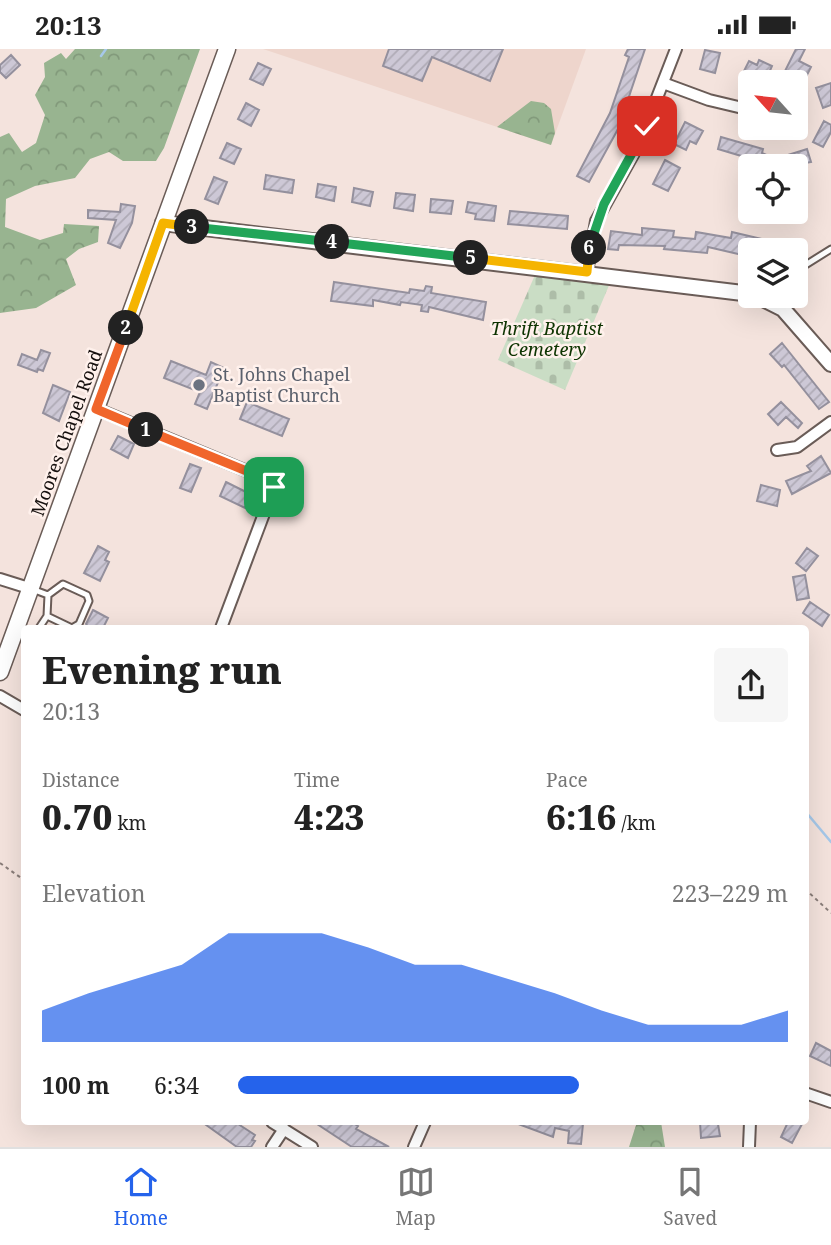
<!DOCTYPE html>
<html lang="en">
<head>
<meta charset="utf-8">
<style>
  body { margin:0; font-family:"Noto Serif",serif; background:#f6f6f6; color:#222; height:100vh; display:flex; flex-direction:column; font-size:26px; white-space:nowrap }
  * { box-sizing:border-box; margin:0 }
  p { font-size:23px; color:#767676 }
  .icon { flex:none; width:38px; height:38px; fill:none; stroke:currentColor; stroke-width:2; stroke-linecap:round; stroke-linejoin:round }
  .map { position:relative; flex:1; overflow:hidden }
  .drawer { position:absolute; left:21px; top:576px; width:788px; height:500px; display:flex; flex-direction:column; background:#fff; border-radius:7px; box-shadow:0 7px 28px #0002 }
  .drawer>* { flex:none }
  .needle { width:46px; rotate:297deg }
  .fabs { position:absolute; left:738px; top:21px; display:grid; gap:14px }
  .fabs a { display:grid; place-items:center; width:70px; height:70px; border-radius:7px; background:#fff; box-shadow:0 7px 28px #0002; font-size:35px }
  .pin { position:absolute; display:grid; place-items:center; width:60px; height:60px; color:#fff; margin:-30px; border-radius:14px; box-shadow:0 4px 10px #0006 }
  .km { position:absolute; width:35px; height:35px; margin:-18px; border-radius:50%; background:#222; color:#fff; font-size:19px; line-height:35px; text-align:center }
  .round { display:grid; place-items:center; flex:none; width:74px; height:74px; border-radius:7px; background:#f6f6f6 }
  .summary { display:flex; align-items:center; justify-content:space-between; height:119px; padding:0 21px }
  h1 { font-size:38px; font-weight:800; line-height:52px }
  .stats { display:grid; grid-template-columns:repeat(3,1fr); gap:10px; height:119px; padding:7px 21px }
  .stats div { display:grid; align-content:center }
  .stats b { font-size:35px; font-weight:800 }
  .stats small { font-size:19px; font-weight:400 }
  .stats p { font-size:19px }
  .chart { height:196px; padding:14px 21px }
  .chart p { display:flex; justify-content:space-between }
  .chart svg { width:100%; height:126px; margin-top:7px; fill:#2563eb; opacity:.7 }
  ul { padding:0 21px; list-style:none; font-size:23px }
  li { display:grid; grid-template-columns:112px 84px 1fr; align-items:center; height:52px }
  li i { height:18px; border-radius:9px; background:#2563eb }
  .status { display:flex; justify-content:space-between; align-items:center; height:49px; padding:0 35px; background:#fff; direction:ltr }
  .status svg { height:19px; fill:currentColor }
  .tab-bar { display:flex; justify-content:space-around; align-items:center; height:98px; border-top:2px solid #e0e0e0; background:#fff; font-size:19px; color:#767676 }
  .tab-bar a { display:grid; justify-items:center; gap:4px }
  .tab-bar .on { color:#2563eb }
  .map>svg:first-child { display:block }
  .built { fill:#eed5cc }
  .forest { fill:url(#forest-crowns) }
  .cemetery { fill:url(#cemetery-stones) }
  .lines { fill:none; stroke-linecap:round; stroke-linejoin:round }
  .stream { stroke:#a6c8e9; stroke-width:2.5 }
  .building { fill:url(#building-hatch); stroke:#94909d; stroke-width:2 }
  .service-casing { stroke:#6a5c57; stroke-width:9 }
  .minor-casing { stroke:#6a5c57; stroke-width:14 }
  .tertiary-casing { stroke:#6a5c57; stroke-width:18 }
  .secondary-casing { stroke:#6a5c57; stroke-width:19 }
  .path { stroke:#897d79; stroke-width:2; stroke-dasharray:3.5 3.5; stroke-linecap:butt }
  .service { stroke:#fff; stroke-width:5 }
  .minor { stroke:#fff; stroke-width:10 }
  .tertiary { stroke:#fff; stroke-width:14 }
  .secondary { stroke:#fff; stroke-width:16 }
  .split-1-casing { stroke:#fff; stroke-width:14 }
  .split-2-casing { stroke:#fff; stroke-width:14 }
  .split-3-casing { stroke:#fff; stroke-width:14 }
  .split-4-casing { stroke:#fff; stroke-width:14 }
  .split-5-casing { stroke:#fff; stroke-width:14 }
  .split-6-casing { stroke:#fff; stroke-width:14 }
  .split-7-casing { stroke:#fff; stroke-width:14 }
  .split-1 { stroke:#f0652b; stroke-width:9 }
  .split-2 { stroke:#f0652b; stroke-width:9 }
  .split-3 { stroke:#f5b400; stroke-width:9 }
  .split-4 { stroke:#22a559; stroke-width:9 }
  .split-5 { stroke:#22a559; stroke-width:9 }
  .split-6 { stroke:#f5b400; stroke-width:9 }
  .split-7 { stroke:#22a559; stroke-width:9 }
  .worship-dot { fill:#6b7280; stroke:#fff1ec; stroke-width:2.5 }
  .labels { text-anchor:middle; stroke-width:5; stroke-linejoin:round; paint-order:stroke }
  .park-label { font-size:18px; font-style:italic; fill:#0d3401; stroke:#fff1ec }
  .worship-label { font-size:18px; fill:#5b616d; stroke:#fff1ec; text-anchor:start }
  .street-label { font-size:18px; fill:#16100e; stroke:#fff1ec }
</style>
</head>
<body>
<div class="status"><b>20:13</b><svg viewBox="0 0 49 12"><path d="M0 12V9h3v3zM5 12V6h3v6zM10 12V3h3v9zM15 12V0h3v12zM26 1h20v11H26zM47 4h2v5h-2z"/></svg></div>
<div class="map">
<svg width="831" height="1098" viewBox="0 0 831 1098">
  <defs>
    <pattern id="forest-crowns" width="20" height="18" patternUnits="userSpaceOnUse" patternTransform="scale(1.75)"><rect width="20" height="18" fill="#98b490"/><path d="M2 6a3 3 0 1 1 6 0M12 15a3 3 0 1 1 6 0" fill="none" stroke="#829a7b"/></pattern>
    <pattern id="cemetery-stones" width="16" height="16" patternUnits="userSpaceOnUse" patternTransform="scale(1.75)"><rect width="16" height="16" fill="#caddc5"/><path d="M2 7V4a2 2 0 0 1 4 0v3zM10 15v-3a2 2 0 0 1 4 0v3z" fill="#adbda8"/></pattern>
    <pattern id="building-hatch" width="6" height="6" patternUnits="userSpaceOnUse" patternTransform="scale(1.75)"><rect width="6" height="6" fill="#cdc8d6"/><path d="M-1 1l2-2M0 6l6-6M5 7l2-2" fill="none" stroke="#afabb6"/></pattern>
  </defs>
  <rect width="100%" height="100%" fill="#f4e3dd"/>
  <path class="built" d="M263 0H586L551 96Z"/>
  <path class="forest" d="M75 0H200L164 99 156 112H123L109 103 90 110 75 129 35 137 6 150 5 178 40 191 63 184 64 175 99 177 98 193 79 200 66 210 76 236 36 259 0 264V88L9 84 22 103 36 94 45 66 35 46 45 28 44 14 61 4 66 10Z
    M531 52 544 54 551 60 555 84 551 96 497 78Z
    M637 1073H661L665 1098H629Z"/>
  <path class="cemetery" d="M535 226 610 234 565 341 498 311Z"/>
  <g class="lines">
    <path class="stream" d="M101 7 106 0
      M805 762 831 793"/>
  </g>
  <path class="building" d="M389 0H503L490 32 432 8 422 32 383 17Z
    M628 0H645L618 80 589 133 577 127 610 64 629 8 625 6Z
    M796 0H805L799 12 811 18 802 36 783 26Z
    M705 1 720 4 715 24 700 20Z
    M11 6 20 16 6 29 0 23V16Z
    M759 11 772 17 765 33 743 24 749 12 757 16Z
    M258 14 271 20 263 36 250 30Z
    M831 34V56L823 59 816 39Z
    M246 54 259 61 251 77 238 70Z
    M824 72 831 76V83L823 98 813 93Z
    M685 73 703 82 696 95 690 92 686 101 674 95Z
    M721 88 763 100 762 104 771 108 768 117H745L748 109 718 100Z
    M227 94 241 100 234 115 220 109Z
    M807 100 811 113 789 117 785 107Z
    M665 111 680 119 668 142 653 135Z
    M266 126 294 131 292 144 264 140Z
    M214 128 227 133 218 155 205 150Z
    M318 135 336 138 334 152 316 148Z
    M354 139 373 143 370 157 352 153Z
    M396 144 415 146 413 162 394 159Z
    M431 150 453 152 451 165 430 163Z
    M468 153 496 157 494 172 475 170 476 165 466 163Z
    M121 155 135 157 132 174 120 199 108 194 116 171 88 169V161L120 163Z
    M510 162 568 167 567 180 508 175Z
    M642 179 674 182 673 188 695 190 696 183 731 189 732 183 766 191 763 201H751V208L708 198 707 204 664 200 665 197 619 196 618 201 608 200 611 182 642 186Z
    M334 233 409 244 410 240 424 242 426 237 432 238 431 244 486 253 483 271 429 258 428 263 421 262 422 256 401 253 400 256 373 251V257L331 252Z
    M782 294 829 353 819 360 784 316 782 318 770 305Z
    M41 301 50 304 43 322 38 320 37 323 18 316 22 305 37 311Z
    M171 312 206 326 211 313 224 319 207 360 195 355 200 343 164 329Z
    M53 336 70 343 59 372 43 364Z
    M247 353 289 370 282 387 240 370Z
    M781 353 802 374 798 379 786 368 778 376 768 365Z
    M118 387 134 395 128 409 111 400Z
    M821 407 831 424 792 445 786 432 811 422 807 417Z
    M190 415 201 419 191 443 180 439Z
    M226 433 252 446 245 459 220 447Z
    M761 436 780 441 777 457 757 452Z
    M98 497 109 503 105 511 109 513 100 532 84 524Z
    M807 499 818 507 806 522 796 514Z
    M805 526 809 549 797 551 793 528Z
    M810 553 829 566 822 577 803 564Z
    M93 561 108 569 103 579H89L86 575Z
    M816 994 831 1002V1017L810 1007Z
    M202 1073H235L255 1086 252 1091 255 1092 251 1098H237Z
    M314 1073H351L358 1077 356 1080 389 1098H352Z
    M513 1073 583 1075 581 1095 568 1094 569 1082 555 1079 553 1088Z
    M700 1073 718 1075 720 1087 701 1089Z
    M788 1073 802 1075 792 1094 781 1088Z"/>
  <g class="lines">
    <g class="service-casing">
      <path id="service" d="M796 222 831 200
        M32 540 48 546 63 535 87 546 89 552 79 575 72 579 47 567 48 546
        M39 579 47 567"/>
    </g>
    <g class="minor-casing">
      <path id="minor" d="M663 34 709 51 751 61
        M587 223 596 172 639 95 676 0
        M97 360 261 428 274 438 221 579
        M777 401 797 398 831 373
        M0 530 32 540
        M0 647 24 661
        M805 1044 831 1053
        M272 1073 312 1098
        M272 1098 284 1080
        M414 1098 425 1073
        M749 1098 750 1073"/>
    </g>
    <g class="tertiary-casing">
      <path id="tertiary" d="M163 174 751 245
        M757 247 783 260 831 315"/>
    </g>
    <g class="secondary-casing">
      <path id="secondary" d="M0 623 227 0"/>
    </g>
    <path class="path" d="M727 579H738
      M0 814 24 831
      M805 840 831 864"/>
    <use href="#service" class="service"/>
    <use href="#minor" class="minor"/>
    <use href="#tertiary" class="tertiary"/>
    <use href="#secondary" class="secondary"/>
  </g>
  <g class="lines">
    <g class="split-1-casing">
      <path id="split-1" d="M146 381 261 428 274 438"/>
    </g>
    <g class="split-2-casing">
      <path id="split-2" d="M126 279 96 360 146 381"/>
    </g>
    <g class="split-3-casing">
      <path id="split-3" d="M126 279 163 174 192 178"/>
    </g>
    <g class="split-4-casing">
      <path id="split-4" d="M192 178 332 193"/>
    </g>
    <g class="split-5-casing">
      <path id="split-5" d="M332 193 471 209"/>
    </g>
    <g class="split-6-casing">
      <path id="split-6" d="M471 209 587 223 589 199"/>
    </g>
    <g class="split-7-casing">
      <path id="split-7" d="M589 199 604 155 647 77"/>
    </g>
    <use href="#split-1" class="split-1"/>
    <use href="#split-2" class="split-2"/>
    <use href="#split-3" class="split-3"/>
    <use href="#split-4" class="split-4"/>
    <use href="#split-5" class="split-5"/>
    <use href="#split-6" class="split-6"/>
    <use href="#split-7" class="split-7"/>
  </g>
  <circle class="worship-dot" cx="199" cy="336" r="7"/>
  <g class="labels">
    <g class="park-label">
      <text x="547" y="286">Thrift Baptist<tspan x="547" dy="21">Cemetery</tspan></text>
    </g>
    <g class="worship-label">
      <text x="213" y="332">St. Johns Chapel<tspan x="213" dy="21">Baptist Church</tspan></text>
    </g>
    <g class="street-label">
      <text transform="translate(67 384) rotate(-70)" y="6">Moores Chapel Road</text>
    </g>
  </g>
</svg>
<div class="fabs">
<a><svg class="needle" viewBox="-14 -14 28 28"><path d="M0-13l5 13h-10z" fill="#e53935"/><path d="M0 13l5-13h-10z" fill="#767676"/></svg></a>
<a><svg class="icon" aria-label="locate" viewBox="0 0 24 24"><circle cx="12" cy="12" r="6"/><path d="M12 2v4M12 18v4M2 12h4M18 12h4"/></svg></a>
<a><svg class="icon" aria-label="layers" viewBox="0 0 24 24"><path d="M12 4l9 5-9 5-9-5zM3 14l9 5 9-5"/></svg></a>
</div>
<div class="pin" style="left:274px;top:438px;background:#1e9e55"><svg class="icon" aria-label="arrive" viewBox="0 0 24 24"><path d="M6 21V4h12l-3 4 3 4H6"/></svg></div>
<div class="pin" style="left:647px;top:77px;background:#d93025"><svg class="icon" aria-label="check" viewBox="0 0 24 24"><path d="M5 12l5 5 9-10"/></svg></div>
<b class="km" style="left:146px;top:381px">1</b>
<b class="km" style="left:126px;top:279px">2</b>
<b class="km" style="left:192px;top:178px">3</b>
<b class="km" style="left:332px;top:193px">4</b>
<b class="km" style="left:471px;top:209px">5</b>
<b class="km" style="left:589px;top:199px">6</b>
<section class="drawer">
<div class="summary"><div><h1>Evening run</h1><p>20:13</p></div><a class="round"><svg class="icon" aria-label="share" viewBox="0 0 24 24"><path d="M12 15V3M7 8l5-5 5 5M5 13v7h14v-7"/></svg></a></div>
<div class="stats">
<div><p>Distance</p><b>0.70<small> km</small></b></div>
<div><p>Time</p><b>4:23</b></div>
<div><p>Pace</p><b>6:16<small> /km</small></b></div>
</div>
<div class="chart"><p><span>Elevation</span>223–229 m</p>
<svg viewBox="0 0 160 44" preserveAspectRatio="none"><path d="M0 44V33L10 27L20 22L30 17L40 6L50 6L60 6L70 11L80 17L90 17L100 22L110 27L120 33L130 38L140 38L150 38L160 33V44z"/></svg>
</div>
<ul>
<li><b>100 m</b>6:34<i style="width:62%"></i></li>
</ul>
</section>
</div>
<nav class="tab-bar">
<a class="on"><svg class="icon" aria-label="home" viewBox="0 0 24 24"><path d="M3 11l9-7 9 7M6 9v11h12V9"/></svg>Home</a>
<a><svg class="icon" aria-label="map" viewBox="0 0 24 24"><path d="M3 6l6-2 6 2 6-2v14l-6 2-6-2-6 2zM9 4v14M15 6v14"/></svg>Map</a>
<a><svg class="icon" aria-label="saved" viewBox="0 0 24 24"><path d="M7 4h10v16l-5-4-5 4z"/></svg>Saved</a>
</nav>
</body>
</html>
